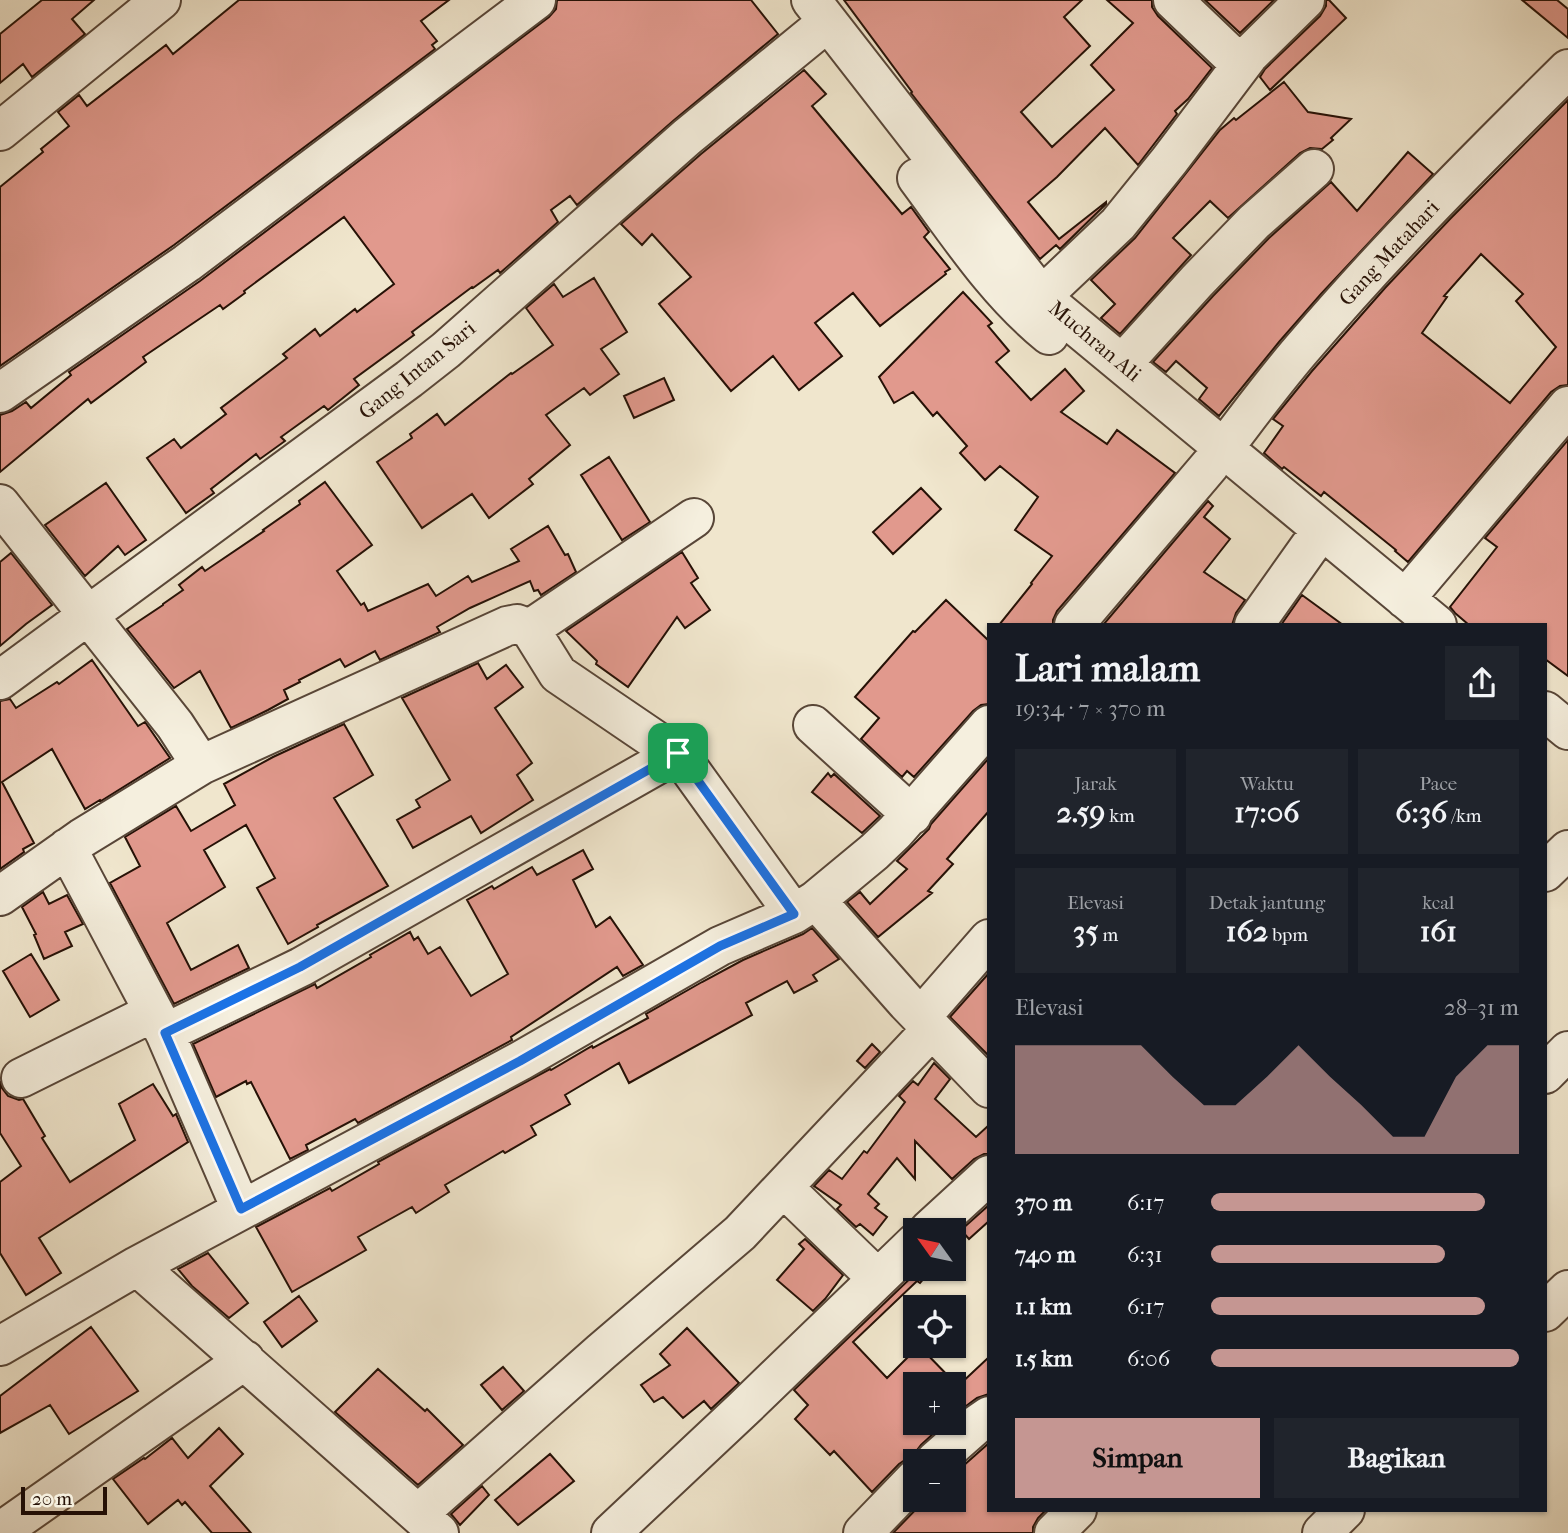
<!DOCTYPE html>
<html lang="id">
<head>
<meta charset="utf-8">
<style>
  body { margin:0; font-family:"IM FELL French Canon",serif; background:#20242c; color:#f1f3f6; height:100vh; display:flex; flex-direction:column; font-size:26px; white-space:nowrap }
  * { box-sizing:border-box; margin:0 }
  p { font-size:23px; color:#9ea1a6 }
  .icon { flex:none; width:38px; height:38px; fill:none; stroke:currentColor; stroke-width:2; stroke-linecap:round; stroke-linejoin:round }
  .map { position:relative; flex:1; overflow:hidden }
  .drawer { position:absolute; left:987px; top:623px; width:560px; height:889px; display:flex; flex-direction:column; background:#171b24; border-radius:0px; box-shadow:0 2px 5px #0004 }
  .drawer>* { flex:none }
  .needle { width:46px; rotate:303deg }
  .buttons { position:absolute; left:903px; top:1218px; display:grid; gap:14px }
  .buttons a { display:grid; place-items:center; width:63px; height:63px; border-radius:0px; background:#171b24; box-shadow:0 2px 5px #0004; font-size:35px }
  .scale { position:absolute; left:21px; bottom:18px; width:86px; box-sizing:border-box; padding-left:7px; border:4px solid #261106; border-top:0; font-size:19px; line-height:24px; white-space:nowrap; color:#261106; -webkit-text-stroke:5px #f5efde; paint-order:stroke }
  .pin { position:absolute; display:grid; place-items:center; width:60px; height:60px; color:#fff; margin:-30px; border-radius:14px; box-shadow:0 4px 10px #0006 }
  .round { display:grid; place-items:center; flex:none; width:74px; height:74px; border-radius:0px; background:#20242c }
  .overview { display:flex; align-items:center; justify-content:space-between; height:119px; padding:0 28px }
  h1 { font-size:38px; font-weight:700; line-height:52px }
  .figures { display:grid; grid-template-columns:repeat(3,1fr); gap:10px; height:119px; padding:7px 28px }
  .figures div { display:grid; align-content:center; border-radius:0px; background:#20242c; text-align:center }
  .figures b { font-size:30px; font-weight:700 }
  .figures small { font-size:19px; font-weight:400 }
  .figures p { font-size:19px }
  .chart { height:196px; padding:14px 28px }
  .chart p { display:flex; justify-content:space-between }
  .chart svg { width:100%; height:126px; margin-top:7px; fill:#c59692; opacity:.7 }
  .action { display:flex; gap:14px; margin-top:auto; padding:14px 28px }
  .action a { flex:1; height:80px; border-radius:0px; background:#c59692; color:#111; font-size:28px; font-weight:700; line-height:80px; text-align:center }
  .action a+a { background:#20242c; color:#f1f3f6 }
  ul { padding:0 28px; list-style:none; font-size:23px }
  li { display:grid; grid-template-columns:112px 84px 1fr; align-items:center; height:52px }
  li i { height:18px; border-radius:9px; background:#c59692 }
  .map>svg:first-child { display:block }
  .building { fill:#e1998d; stroke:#261106; stroke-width:2; fill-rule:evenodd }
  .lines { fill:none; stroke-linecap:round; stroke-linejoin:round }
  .minor-casing { stroke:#584638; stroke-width:42 }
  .minor { stroke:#f5efde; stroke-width:38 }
  .route-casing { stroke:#fff; stroke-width:14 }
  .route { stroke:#1a73e8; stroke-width:9 }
  .labels { text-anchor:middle; stroke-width:5; stroke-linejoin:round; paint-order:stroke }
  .street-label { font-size:21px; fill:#261106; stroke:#f5efde }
</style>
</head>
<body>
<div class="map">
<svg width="1568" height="1533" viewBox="0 0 1568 1533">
  <rect width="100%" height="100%" fill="#f0e6cd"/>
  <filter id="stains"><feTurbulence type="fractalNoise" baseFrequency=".00286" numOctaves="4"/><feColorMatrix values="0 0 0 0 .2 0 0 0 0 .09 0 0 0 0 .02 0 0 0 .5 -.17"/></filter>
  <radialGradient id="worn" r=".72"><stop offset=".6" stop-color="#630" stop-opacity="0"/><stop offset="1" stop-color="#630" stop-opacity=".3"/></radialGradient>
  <path class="building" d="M42 0H94L72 19 85 34 32 77 23 64 0 83V34Z
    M239 0H449L421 21 437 41 432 45 435 49 174 245 0 366V187L43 152 41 149 69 126 58 112 79 95 87 106 166 45 173 54Z
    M557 0H751L778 34 673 121 577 205 570 196 551 210 558 222 500 273 498 270 473 288 472 287 412 332 414 335 354 379 359 385 328 410 324 406 281 437 285 441 260 459 256 454 211 489 214 493 186 513 147 458 174 439 181 448 226 414 221 408 287 358 283 354 315 329 320 336 355 309 357 312 394 284 344 217 244 291 245 293 223 309 220 305 143 357 146 362 91 403 88 399 0 472V415L12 411 26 402 31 408 71 375 69 372 200 281 549 17 556 9Z
    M844 0H1082L1064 17 1090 46 1021 112 1052 147 1114 90 1091 65 1133 23 1107 0H1152V7L1158 16 1212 68 1188 99 1175 111 1177 114 1138 165 1105 128 1057 177 1028 202 1059 239 1106 202V204L1060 249 1056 245 1040 259 911 93 912 92Z
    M1205 0H1274L1240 33Z
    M1326 0H1329L1346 18 1270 90 1260 77 1265 69 1320 16 1326 6Z
    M1522 0H1557L1568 9V38Z
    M804 70 826 94 812 106 902 214 911 207 929 232 924 237 950 269 945 272 946 274 880 326 853 293 815 323 842 356 799 390 773 356 731 391 659 304 691 277 652 234 642 245 621 224 701 154Z
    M1284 82 1308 112 1351 119 1331 138 1333 140 1322 149 1310 148 1300 153 1228 218 1210 201 1173 238 1191 255 1120 334 1101 318 1115 304 1091 280 1135 238 1220 130 1234 118 1236 120Z
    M1568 100V385L1560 386 1551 392 1408 562 1395 551 1396 550 1324 492 1321 496 1284 467 1282 469 1264 453 1283 426 1273 419 1312 371 1385 288 1450 219ZM1481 254 1523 294 1516 301 1556 347 1510 403 1422 333 1447 297 1444 296Z
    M1408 152 1433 174 1321 294 1279 342 1219 416 1199 399 1207 388 1176 361 1166 372 1153 362 1213 296 1269 238 1331 182 1357 211Z
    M594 278 627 332 601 349 619 374 590 395 584 388 546 415 570 445 529 479 533 484 489 518 472 494 422 528 377 462 412 438 410 434 437 414 445 425 511 373 512 374 553 345 526 308 554 284 563 297Z
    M963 292 992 323 988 326 1009 351 996 362 1031 400 1065 369 1084 391 1061 412 1107 444 1117 430 1175 473 1057 611 1053 620V625H999L1032 584 1031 583 1052 556 1015 530 1038 497 1000 466 985 480 960 453 967 446 937 412 933 416 913 392 894 403 879 377Z
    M664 378 674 400 634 418 624 396Z
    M1568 440V676L1545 659V625H1469L1455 613 1450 607 1497 547 1485 538Z
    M609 457 650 522 622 540 581 475Z
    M325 482 372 545 337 571 361 605 364 603 368 611 428 584 436 596 468 576 472 582 519 561 511 549 548 526 565 555 568 554 576 572 541 595 538 590 534 591 530 581 470 608 437 627 440 632 380 660 375 651 345 667 340 659 299 680 300 682 284 690 288 699 268 710 231 728 200 671 174 688 127 629 163 605V604L183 590 179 585 202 567 205 571 264 531 263 530 300 504 299 501Z
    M106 483 146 540 125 555 118 546 85 576 45 525Z
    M921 488 941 509 893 554 873 532Z
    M1208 501 1213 506 1204 517 1230 539 1204 572 1245 600 1236 613 1232 625H1103Z
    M682 552 698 578 691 583 710 610 685 628 677 617 628 687 596 664 597 661 566 631Z
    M11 553 52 605 26 624 0 646V562Z
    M1302 595 1343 625H1281Z
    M946 600 989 641V704L981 705 973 711 914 777 907 771 902 777 861 739 879 718 855 697 913 631 915 632Z
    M92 660 138 726 145 722 170 758 101 801 100 800 85 809 52 749 2 782 34 843 23 849 24 852 0 869V701L10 699 16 708 57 682 59 684Z
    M478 663 487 679 506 665 523 687 495 708 532 763 517 775 533 800 481 833 471 816 413 848 397 820 420 807 416 800 450 780 402 698Z
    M344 724 373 775 334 798 388 886 317 925 318 927 288 944 257 888 275 878 246 825 204 850 225 887 167 923 191 970 238 945 249 968 174 1004 110 883 140 866 125 837 176 806 191 831 235 805 224 784 273 757Z
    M989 758V811L947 859 953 864 928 891 932 893 878 937 847 902 860 892 870 904 907 869 897 861 929 829 931 824Z
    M828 773 831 777 834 774 880 816 862 833 812 792Z
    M583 850 593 869 573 880 596 927 610 917 643 965 623 976 617 967 511 1037 512 1040 358 1123 355 1119 306 1145 308 1150 290 1159 251 1082 247 1084 246 1081 216 1097 193 1044 315 984 317 988 371 957 370 955 410 932 414 940 418 937 428 954 440 947 471 996 508 974 467 900 492 886 494 889 532 867 537 875Z
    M43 892 49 904 67 895 83 924 65 932 72 946 44 959 34 935 36 934 22 907Z
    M812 928 839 959 813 975 817 981 794 993 787 981 746 1003 752 1015 629 1083 619 1063 565 1095 570 1104 531 1126 536 1135 505 1153 503 1151 445 1185 449 1192 416 1213 412 1207 358 1237 366 1250 292 1292 256 1227 330 1188 332 1191 379 1164 378 1162 550 1069 551 1070 592 1046 593 1048 648 1018 646 1014 702 982 743 960 803 934Z
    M31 954 59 1000 30 1017 3 971Z
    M989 973V1056L950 1017Z
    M872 1044 880 1052 865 1068 857 1061Z
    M934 1063 950 1079 935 1099 976 1137 989 1125V1154H984L974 1159 952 1179 915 1141V1179L897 1158 868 1194 879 1204 875 1208 887 1217 873 1235 860 1224 856 1227 837 1209 841 1205 814 1186 829 1170 842 1179 864 1151 867 1153 905 1102 899 1096 913 1081 918 1085Z
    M0 1081 2 1088 8 1096 19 1100 23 1099 45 1136 42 1138 70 1182 135 1140 119 1104 153 1084 173 1116 176 1114 188 1142 39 1238 61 1273 26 1295 0 1253V1182L21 1166 0 1133Z
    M989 1205V1221L969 1239 961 1230Z
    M805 1239 843 1275 825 1299 813 1311 777 1280 804 1249 799 1244Z
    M208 1253 248 1303 229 1318 192 1286 178 1269Z
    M920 1269H932L920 1283 917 1281 853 1342 887 1378 919 1346 958 1386 989 1357V1394L977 1398 954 1415V1384H915V1423H945L921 1445 915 1453 914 1458H908L899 1464 872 1492 834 1451 830 1455 795 1419 808 1405 794 1390Z
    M299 1296 317 1321 282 1347 264 1322Z
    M91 1327 138 1391 69 1434 50 1405 0 1433V1396Z
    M687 1328 739 1383 711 1409 704 1401 683 1418 663 1397 654 1402 641 1385 670 1365 660 1354Z
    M503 1367 524 1391 502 1410 481 1385Z
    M378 1369 425 1411 427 1409 463 1445 418 1485 335 1412Z
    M219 1428 243 1454 210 1486 251 1533H212L185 1502 182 1505 178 1500 148 1524 113 1479 144 1458 145 1459 172 1438 188 1458Z
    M989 1443V1510H1046L1038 1518 1033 1527V1533H893L925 1500H954V1474Z
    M550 1454 574 1481 518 1525 495 1500Z
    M482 1486 489 1495 460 1525 451 1514Z"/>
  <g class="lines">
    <g class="minor-casing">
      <path id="minor" d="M811 0 1032 284 1053 307 1437 625
        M1173 0 1241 65
        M0 131 161 0
        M917 178C958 233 995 291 1049 335
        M1042 296 1118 224 1169 161 1249 55 1305 0
        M1122 364 1197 281 1254 222 1314 169
        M0 393 187 263 536 0
        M1223 449C1250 414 1277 377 1306 344 1388 248 1478 158 1568 69
        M0 504 175 725 201 765
        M1405 599 1568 406
        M1074 625 1210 465
        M1254 625 1310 546
        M530 629 694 518
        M0 680 409 379 446 350 687 137 813 34 829 24
        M1545 711 1568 730
        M813 725 912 815
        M67 848 165 1033 241 1209
        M1545 872 1568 850
        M0 896 82 838 201 765 507 626 517 624 530 629 558 674 658 742 669 752 678 753 794 914
        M816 900 907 1003 989 1088
        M921 1017 989 939
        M165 1033 301 967 678 753
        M1545 1074 1568 1051
        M21 1078 154 1012
        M784 1188 877 1278
        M929 1230 989 1175
        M137 1266 439 1533
        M1545 1312 1568 1290
        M0 1346 137 1266 520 1061 720 946 794 914 816 900 874 852 895 832 989 725
        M935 1461 976 1425 989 1416
        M418 1514 601 1352 740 1233 932 1029
        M0 1532 245 1360
        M611 1533 743 1409 915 1243
        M863 1533 915 1479
        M1054 1533 1077 1510
        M1322 1533 1345 1510"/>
    </g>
    <use href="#minor" class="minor"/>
  </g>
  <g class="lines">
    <g class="route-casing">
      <path id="route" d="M678 753 794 914 720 946 520 1061 241 1209 165 1033 300 967Z"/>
    </g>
    <use href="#route" class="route"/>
  </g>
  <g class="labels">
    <g class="street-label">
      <text transform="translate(1389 253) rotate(-47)" y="7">Gang Matahari</text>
      <text transform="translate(1095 341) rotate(40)" y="7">Muchran Ali</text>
      <text transform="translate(417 370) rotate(-39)" y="7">Gang Intan Sari</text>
    </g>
  </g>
  <rect width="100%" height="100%" filter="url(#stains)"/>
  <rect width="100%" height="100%" fill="url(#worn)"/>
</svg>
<div class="buttons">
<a><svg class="needle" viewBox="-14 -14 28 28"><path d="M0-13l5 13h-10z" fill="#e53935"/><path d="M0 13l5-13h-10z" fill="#9ea1a6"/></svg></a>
<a><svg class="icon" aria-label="locate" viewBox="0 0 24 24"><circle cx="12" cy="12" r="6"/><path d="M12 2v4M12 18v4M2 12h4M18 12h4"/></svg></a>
<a>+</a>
<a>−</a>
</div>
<div class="scale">20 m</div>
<div class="pin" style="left:678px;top:753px;background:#1e9e55"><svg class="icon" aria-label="arrive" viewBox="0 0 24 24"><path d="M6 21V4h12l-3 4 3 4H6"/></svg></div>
<section class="drawer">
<div class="overview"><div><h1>Lari malam</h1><p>19:34 · 7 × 370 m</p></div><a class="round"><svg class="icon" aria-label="share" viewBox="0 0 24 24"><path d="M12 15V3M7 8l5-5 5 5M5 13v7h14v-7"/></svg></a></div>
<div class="figures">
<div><p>Jarak</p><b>2.59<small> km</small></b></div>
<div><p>Waktu</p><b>17:06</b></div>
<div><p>Pace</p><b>6:36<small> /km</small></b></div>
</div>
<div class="figures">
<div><p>Elevasi</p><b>35<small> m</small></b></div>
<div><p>Detak jantung</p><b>162<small> bpm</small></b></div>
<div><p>kcal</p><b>161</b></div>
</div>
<div class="chart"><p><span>Elevasi</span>28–31 m</p>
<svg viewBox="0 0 160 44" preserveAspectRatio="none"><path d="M0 44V6L10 6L20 6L30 6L40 6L50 17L60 27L70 27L80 17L90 6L100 17L110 27L120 38L130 38L140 17L150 6L160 6V44z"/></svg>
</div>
<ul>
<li><b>370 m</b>6:17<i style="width:89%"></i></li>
<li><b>740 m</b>6:31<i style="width:76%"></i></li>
<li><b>1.1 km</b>6:17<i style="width:89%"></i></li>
<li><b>1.5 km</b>6:06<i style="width:100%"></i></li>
</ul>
<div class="action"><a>Simpan</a><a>Bagikan</a></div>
</section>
</div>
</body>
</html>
